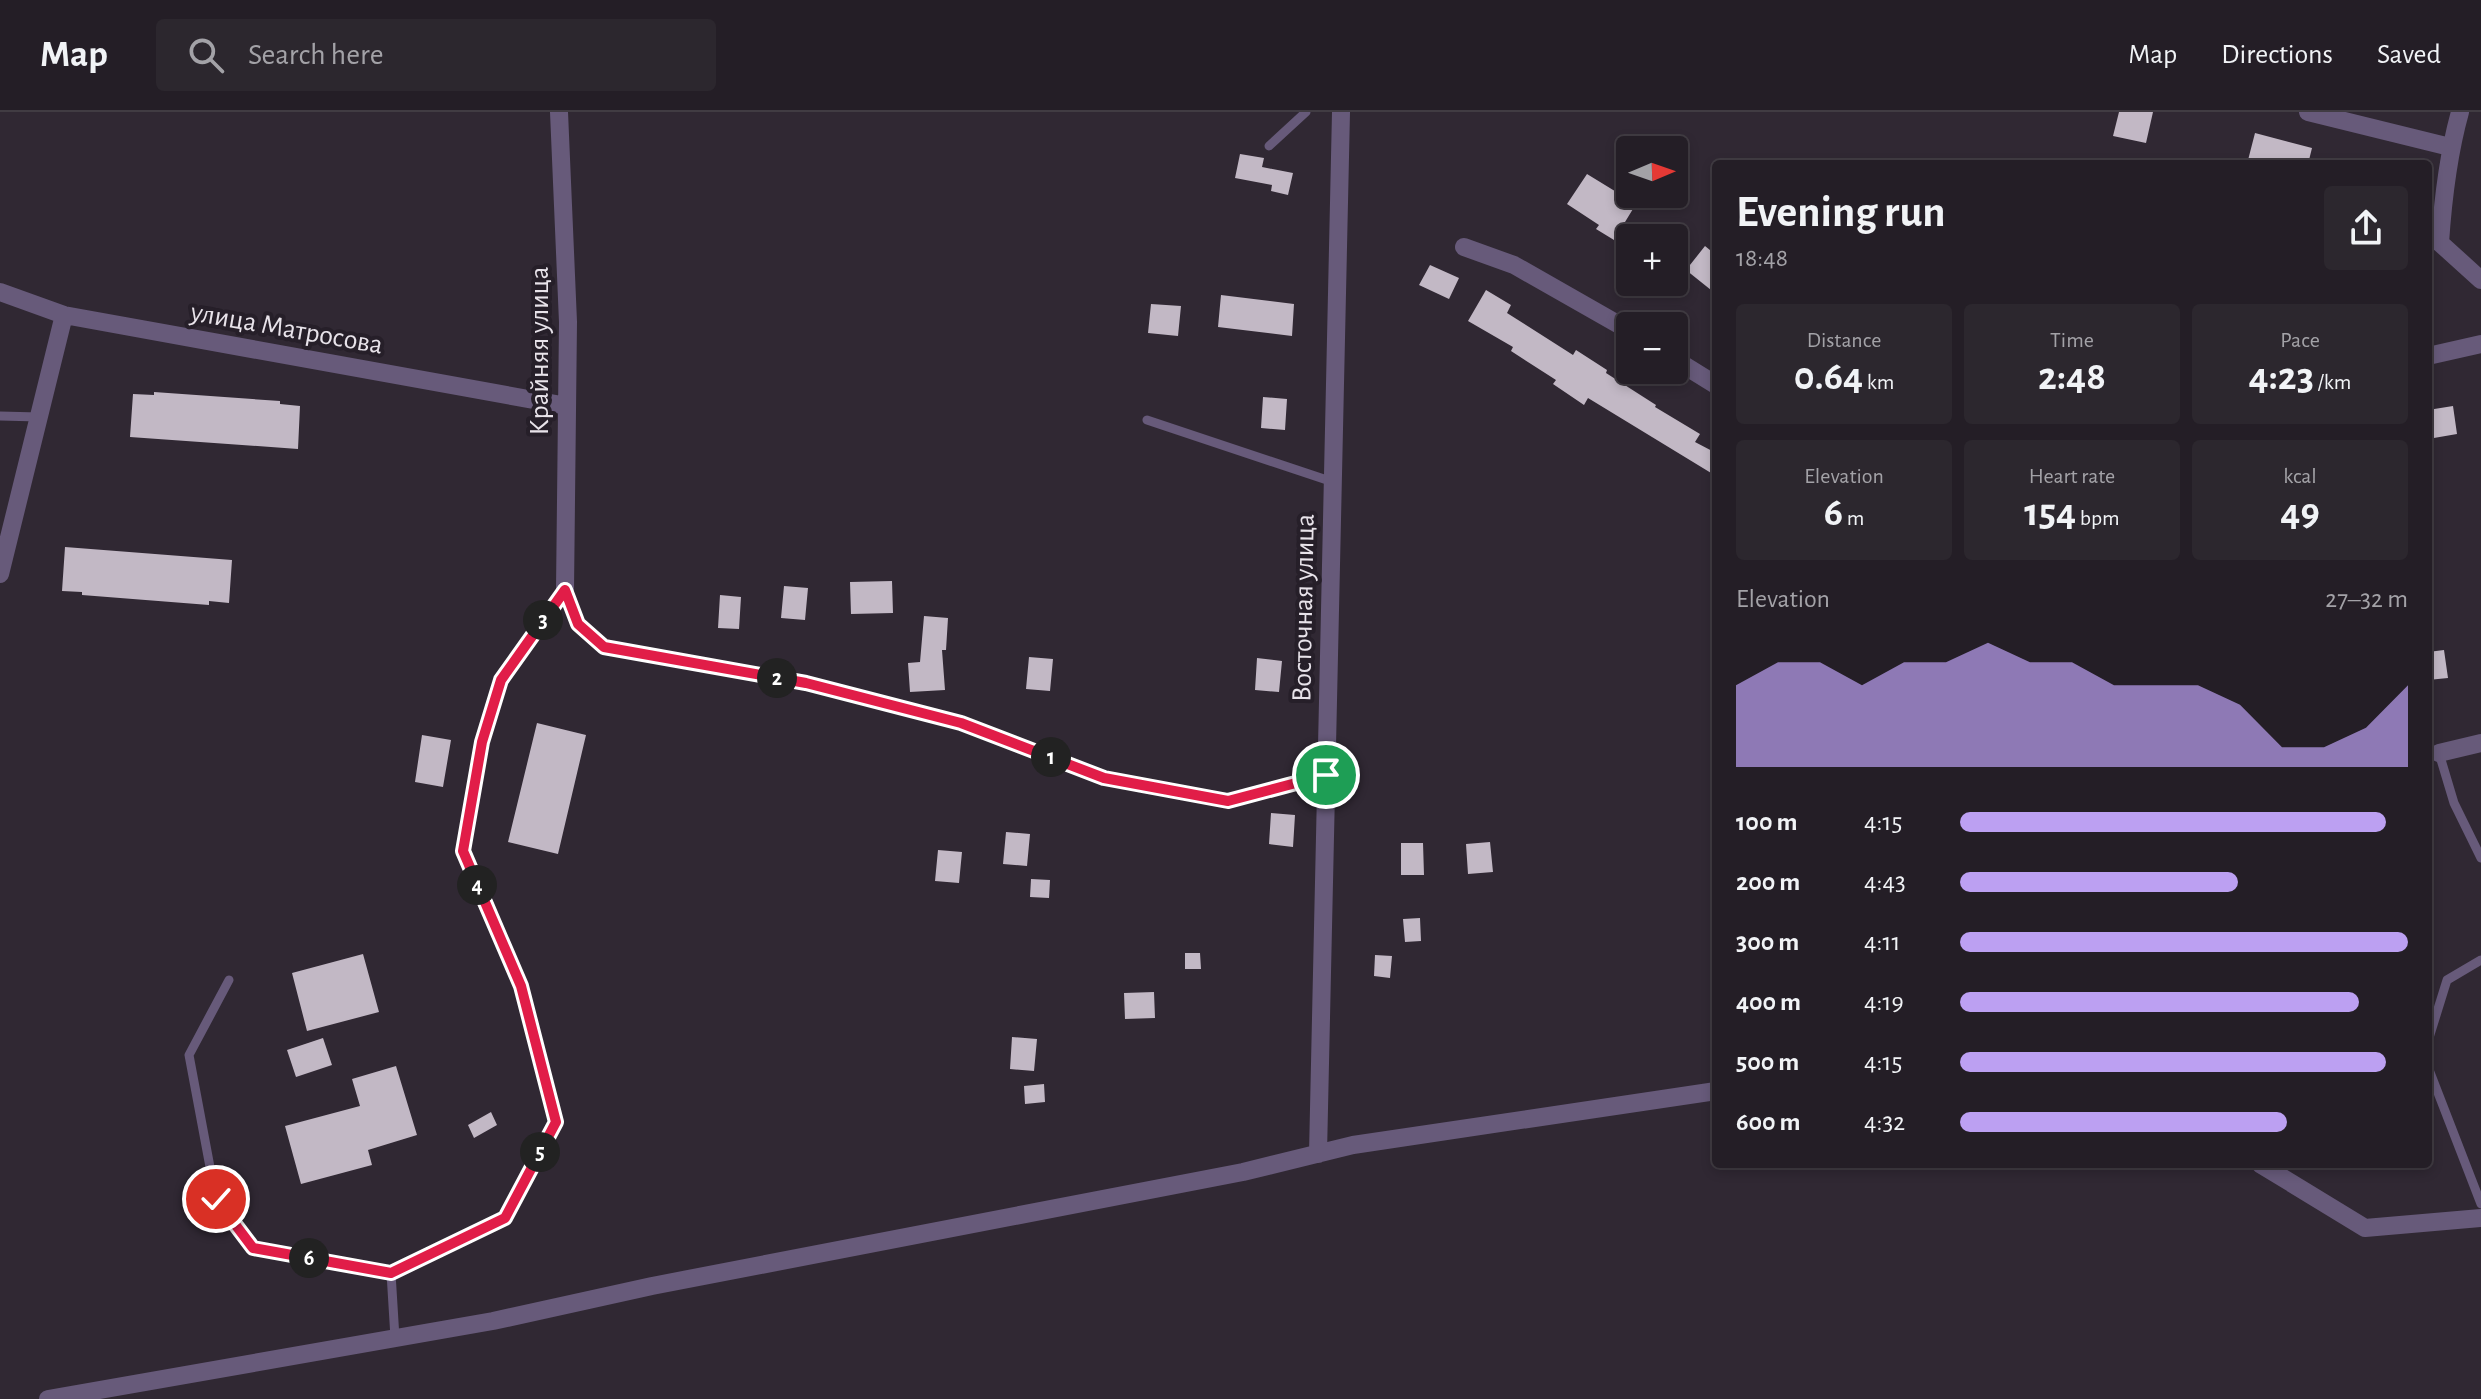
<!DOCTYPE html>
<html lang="en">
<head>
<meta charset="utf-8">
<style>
  body { margin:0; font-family:"Alegreya Sans",sans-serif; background:#2c272e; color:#f1f3f6; height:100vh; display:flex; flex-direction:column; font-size:30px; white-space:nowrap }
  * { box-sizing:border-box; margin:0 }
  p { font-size:26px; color:#a3a2a7 }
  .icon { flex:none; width:44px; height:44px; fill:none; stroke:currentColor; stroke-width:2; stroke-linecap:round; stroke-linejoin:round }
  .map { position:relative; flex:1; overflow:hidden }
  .drawer { position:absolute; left:1712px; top:48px; width:720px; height:1008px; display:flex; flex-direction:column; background:#241e26; border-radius:8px; box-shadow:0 4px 12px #0003,0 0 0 2px #413c43 }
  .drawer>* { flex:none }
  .needle { width:52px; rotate:88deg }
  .fabs { position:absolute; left:1616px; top:24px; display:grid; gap:16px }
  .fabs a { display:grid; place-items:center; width:72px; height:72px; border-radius:8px; background:#241e26; box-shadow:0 4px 12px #0003,0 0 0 2px #413c43; font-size:40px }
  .pin { position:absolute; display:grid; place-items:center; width:68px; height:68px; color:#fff; margin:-34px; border:4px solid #fff; border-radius:50%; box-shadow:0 2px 8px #0007 }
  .km { position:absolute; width:40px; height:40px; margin:-20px; border-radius:50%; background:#222; color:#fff; font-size:22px; line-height:40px; text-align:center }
  .round { display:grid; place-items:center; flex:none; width:84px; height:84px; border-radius:8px; background:#2c272e }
  .summary { display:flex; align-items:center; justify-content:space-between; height:136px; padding:0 24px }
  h1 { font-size:44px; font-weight:700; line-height:60px }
  .figures { display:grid; grid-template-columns:repeat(3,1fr); gap:12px; height:136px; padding:8px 24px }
  .figures div { display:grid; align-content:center; border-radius:8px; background:#2c272e; text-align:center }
  .figures b { font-size:40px; font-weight:700 }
  .figures small { font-size:22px; font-weight:400 }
  .figures p { font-size:22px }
  .chart { height:224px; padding:16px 24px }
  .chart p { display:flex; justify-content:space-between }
  .chart svg { width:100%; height:144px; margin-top:8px; fill:#bca0f2; opacity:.7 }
  ul { padding:0 24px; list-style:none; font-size:26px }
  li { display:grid; grid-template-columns:128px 96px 1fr; align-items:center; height:60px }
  li i { height:20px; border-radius:10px; background:#bca0f2 }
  header { display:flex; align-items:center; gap:48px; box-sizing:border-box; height:112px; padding:0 40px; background:#241e26; border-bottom:2px solid #413c43 }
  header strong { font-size:38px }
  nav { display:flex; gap:44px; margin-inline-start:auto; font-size:28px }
  .search { width:560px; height:72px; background:#2c272e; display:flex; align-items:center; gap:20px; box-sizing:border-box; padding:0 28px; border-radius:8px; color:#a3a2a7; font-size:30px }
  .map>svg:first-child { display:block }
  .building { fill:#c2b8c5 }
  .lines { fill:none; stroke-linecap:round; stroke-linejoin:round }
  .service { stroke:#675a7a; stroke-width:9 }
  .minor { stroke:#675a7a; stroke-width:18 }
  .route-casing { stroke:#fff; stroke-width:16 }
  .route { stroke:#e11d48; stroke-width:10 }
  .labels { text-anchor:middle; stroke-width:8; stroke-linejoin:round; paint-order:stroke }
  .street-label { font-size:28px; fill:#e8e3ea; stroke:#261f29 }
</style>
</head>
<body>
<header>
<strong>Map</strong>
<div class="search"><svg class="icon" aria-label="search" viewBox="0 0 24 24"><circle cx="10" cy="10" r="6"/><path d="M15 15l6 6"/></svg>Search here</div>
<nav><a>Map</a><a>Directions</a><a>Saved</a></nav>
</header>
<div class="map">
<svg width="2481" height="1287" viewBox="0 0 2481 1287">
  <rect width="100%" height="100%" fill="#302833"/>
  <path class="building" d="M2119 0H2153L2146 31 2113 24Z
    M2255 21 2312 36 2308 52H2247Z
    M1240 42 1264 46 1262 55 1293 61 1288 83 1271 79 1272 73 1235 66Z
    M1587 62 1636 92 1614 128 1596 117 1599 113 1567 92Z
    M1705 134 1716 143V182L1686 158Z
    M1430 153 1459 166 1449 187 1419 173Z
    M1486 178 1511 193 1507 201 1573 243 1576 238 1607 258 1606 261 1656 293 1655 295 1700 322 1695 330 1716 341V364L1588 286 1584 293 1553 272 1556 268 1511 239 1513 235 1468 209Z
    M1221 183 1294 192 1292 224 1218 215Z
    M1151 192 1181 194 1178 224 1148 221Z
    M154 280 280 289V292L300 294 298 337 130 325 133 282 154 283Z
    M1263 285 1287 287 1285 318 1261 316Z
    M2453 294 2457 322 2428 327V298Z
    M65 435 232 448 229 491 209 489V493L82 483V480L62 479Z
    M892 469 893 501 851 502 850 470Z
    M784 474 808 476 805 508 781 506Z
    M720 483 741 485 739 517 718 516Z
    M924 504 948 506 946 538H942L945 578 910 580 908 551 920 550Z
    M2444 538 2448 566 2428 568V540Z
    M1029 545 1053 547 1050 579 1026 577Z
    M1257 546 1282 549 1279 580 1255 578Z
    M537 611 586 623 558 742 508 730Z
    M422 623 451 628 443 675 415 670Z
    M1271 701 1295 703 1293 735 1269 732Z
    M1006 720 1030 722 1027 754 1003 752Z
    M1490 730 1493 760 1468 762 1466 732Z
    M1401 731H1423L1424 763H1401Z
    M938 738 962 740 959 771 935 769Z
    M1031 767 1050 768 1049 786 1030 785Z
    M1420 806 1421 829 1405 830 1403 807Z
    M1185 841H1200L1201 857H1185Z
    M363 842 379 900 307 919 292 861Z
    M1375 843 1392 844 1390 866 1374 864Z
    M1154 880 1155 906 1125 907 1124 881Z
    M1012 925 1037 927 1034 959 1010 957Z
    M323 926 332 953 296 965 287 938Z
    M396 954 417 1023 368 1038 372 1053 301 1072 285 1014 360 994 352 967Z
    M1044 972 1045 990 1025 992 1024 974Z
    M491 1000 497 1013 474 1026 468 1013Z"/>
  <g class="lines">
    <path class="service" d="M1269 34 1306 0
      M0 304 39 305
      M1147 308 1333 370
      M565 478 578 512 604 535 806 571 961 611 1104 666 1228 689 1326 663
      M2428 643 2439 641 2454 691 2481 746
      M229 868 189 943 216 1087 253 1136 391 1161
      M2428 929 2447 868 2481 848
      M2428 955 2481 1092
      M395 1226 391 1161 505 1106 556 1010 521 874 463 739 482 630 501 568 565 478"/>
    <path class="minor" d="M559 0 568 210 565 478
      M2308 0 2450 35
      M2460 0C2448 43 2443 86 2440 131L2481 168
      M1464 135 1514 153 1630 219
      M0 180 64 203 567 294
      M2428 244 2481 232
      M1674 247 1716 273
      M0 462 64 203
      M2439 641 2481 631
      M1318 1042 1341 0
      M2260 1052 2365 1116 2481 1106
      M48 1287 493 1209 652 1174 1243 1060 1353 1033 1716 979"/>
  </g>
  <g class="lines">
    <g class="route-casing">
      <path id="route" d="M216 1087 253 1136 391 1161 505 1106 556 1010 521 874 463 739 482 630 501 568 565 478 578 512 604 535 806 571 961 611 1104 666 1228 689 1326 663"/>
    </g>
    <use href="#route" class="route"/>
  </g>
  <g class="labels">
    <g class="street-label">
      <text transform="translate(287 215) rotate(10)" y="10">улица Матросова</text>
      <text transform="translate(538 239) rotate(-90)" y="10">Крайняя улица</text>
      <text transform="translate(1302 496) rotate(-89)" y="10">Восточная улица</text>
    </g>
  </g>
</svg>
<div class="fabs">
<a><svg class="needle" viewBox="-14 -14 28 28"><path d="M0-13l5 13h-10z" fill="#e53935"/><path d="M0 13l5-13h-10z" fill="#a3a2a7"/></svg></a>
<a>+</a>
<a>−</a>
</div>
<div class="pin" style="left:1326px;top:663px;background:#1e9e55"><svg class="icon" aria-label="arrive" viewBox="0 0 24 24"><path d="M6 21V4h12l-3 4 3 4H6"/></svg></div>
<div class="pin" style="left:216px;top:1087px;background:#d93025"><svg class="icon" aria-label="check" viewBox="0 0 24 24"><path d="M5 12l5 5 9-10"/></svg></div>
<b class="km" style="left:1051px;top:645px">1</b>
<b class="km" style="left:777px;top:566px">2</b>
<b class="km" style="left:543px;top:508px">3</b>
<b class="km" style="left:477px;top:773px">4</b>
<b class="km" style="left:540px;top:1040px">5</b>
<b class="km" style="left:309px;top:1146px">6</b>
<section class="drawer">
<div class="summary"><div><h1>Evening run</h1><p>18:48</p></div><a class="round"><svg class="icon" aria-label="share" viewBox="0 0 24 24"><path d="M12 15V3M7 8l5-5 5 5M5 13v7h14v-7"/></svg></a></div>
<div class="figures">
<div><p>Distance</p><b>0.64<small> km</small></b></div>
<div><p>Time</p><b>2:48</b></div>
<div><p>Pace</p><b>4:23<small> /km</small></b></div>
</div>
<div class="figures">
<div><p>Elevation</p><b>6<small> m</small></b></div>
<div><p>Heart rate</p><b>154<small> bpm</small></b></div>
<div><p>kcal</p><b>49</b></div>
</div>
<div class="chart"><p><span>Elevation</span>27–32 m</p>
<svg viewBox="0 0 160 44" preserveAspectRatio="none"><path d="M0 44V19L10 12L20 12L30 19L40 12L50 12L60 6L70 12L80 12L90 19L100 19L110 19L120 25L130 38L140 38L150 32L160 19V44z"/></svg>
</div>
<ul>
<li><b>100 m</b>4:15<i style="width:95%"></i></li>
<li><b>200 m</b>4:43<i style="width:62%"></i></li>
<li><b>300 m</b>4:11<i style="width:100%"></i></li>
<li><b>400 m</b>4:19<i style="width:89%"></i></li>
<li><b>500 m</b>4:15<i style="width:95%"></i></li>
<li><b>600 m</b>4:32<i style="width:73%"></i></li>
</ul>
</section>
</div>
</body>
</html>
